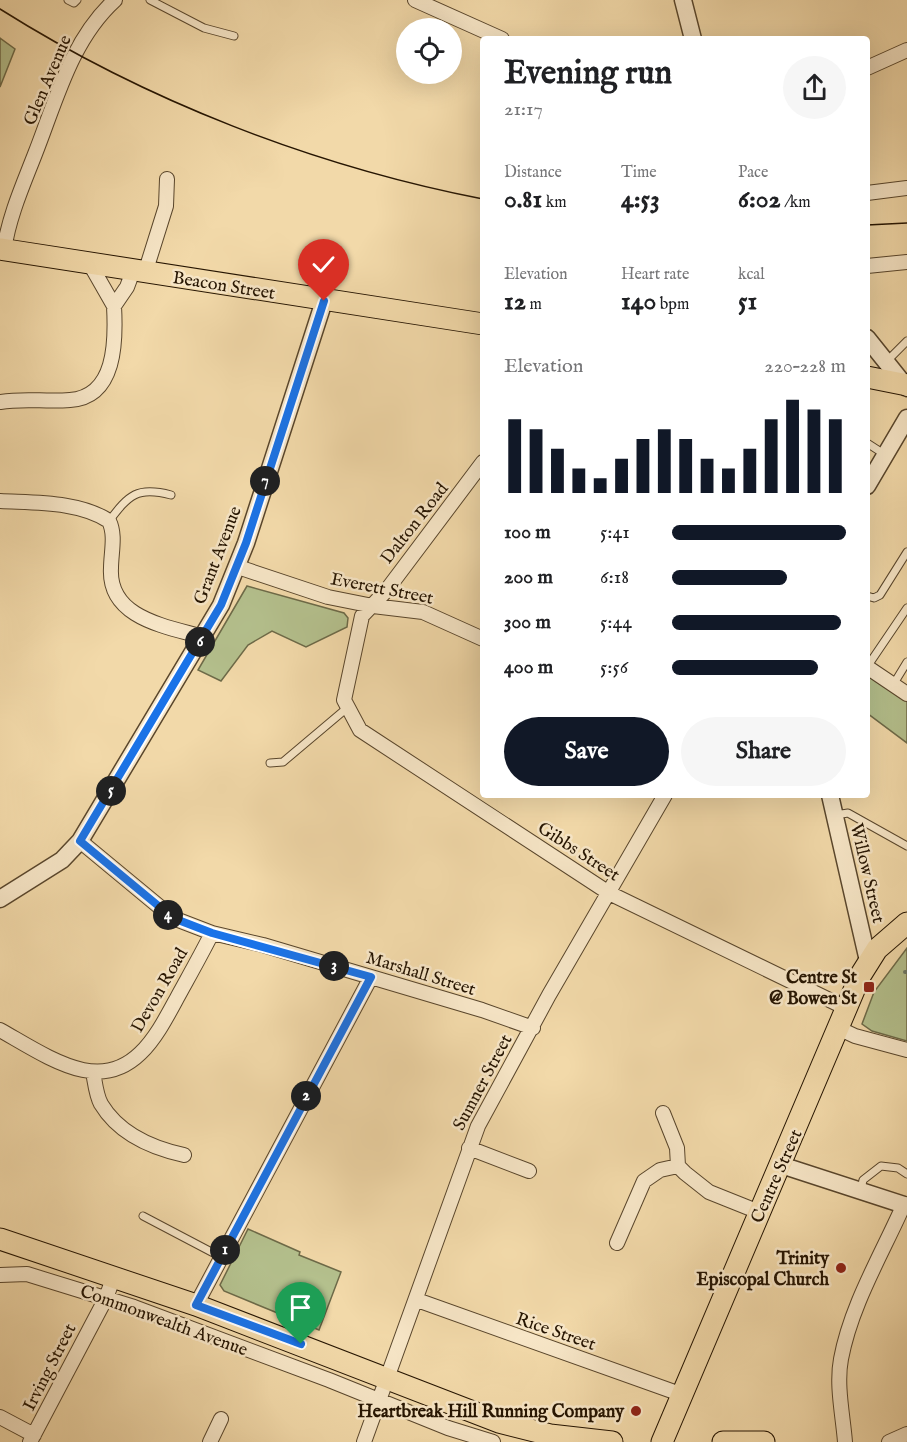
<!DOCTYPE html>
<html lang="en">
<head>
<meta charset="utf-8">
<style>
  body { margin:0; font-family:"IM FELL English",serif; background:#f6f6f6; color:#202124; height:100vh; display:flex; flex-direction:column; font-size:22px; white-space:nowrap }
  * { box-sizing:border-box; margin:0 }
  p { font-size:20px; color:#757577 }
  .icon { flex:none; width:33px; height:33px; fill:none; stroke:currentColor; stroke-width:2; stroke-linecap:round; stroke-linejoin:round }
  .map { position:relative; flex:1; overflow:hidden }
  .details { position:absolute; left:480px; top:36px; width:390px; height:762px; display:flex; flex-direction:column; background:#fff; border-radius:6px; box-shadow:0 6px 24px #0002 }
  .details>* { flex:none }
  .fabs { position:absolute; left:396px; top:18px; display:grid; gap:12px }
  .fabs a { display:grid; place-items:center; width:66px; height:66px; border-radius:50%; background:#fff; box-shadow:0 6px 24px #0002; font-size:30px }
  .pin { position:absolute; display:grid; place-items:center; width:51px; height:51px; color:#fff; margin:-62px -26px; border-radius:50% 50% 50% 0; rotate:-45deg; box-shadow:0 0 6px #0007 }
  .pin .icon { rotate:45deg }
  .km { position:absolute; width:30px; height:30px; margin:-15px; border-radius:50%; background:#222; color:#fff; font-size:16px; line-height:30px; text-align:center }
  .round { display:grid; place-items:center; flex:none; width:63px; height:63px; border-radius:32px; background:#f6f6f6 }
  .summary { display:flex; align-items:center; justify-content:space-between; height:102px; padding:0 24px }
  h1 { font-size:33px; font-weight:700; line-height:45px }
  .metrics { display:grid; grid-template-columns:repeat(3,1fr); gap:9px; height:102px; padding:6px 24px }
  .metrics div { display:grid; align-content:center }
  .metrics b { font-size:26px; font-weight:700 }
  .metrics small { font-size:16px; font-weight:400 }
  .metrics p { font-size:16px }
  .chart { height:168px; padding:12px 24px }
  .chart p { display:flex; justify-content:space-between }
  .chart svg { width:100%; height:108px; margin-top:6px; stroke:#111827; stroke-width:6 }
  .button { display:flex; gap:12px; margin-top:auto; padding:12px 24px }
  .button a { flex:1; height:69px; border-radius:36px; background:#111827; color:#fff; font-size:24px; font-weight:700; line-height:69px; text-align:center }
  .button a+a { background:#f6f6f6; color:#202124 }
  ul { padding:0 24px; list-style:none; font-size:20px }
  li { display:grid; grid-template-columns:96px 72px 1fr; align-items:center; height:45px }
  li i { height:15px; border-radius:8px; background:#111827 }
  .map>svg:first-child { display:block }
  .green { fill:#b4c08d; stroke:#6d6a48; stroke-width:1.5 }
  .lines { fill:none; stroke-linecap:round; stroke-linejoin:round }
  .stream { stroke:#6c7866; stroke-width:4 }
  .service-casing { stroke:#59462c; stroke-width:9 }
  .minor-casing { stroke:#59462c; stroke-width:16 }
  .tertiary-casing { stroke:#59462c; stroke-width:19 }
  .primary-casing { stroke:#261502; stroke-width:23 }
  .service { stroke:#f7e6c7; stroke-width:7 }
  .minor { stroke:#f7e6c7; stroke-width:14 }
  .tertiary { stroke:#f7e6c7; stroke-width:16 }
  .primary { stroke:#f2d9a9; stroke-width:21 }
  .tram { stroke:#261502; stroke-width:1.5 }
  .route-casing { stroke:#fff; stroke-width:12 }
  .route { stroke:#1a73e8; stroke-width:8 }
  .poi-dot { fill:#8f2418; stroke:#f7e6c7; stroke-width:2 }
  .labels { text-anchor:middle; stroke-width:5; stroke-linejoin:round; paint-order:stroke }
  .street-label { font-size:18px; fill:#261502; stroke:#f7e6c7 }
  .poi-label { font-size:18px; font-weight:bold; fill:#261502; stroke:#f7e6c7; text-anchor:end }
</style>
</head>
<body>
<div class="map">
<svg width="907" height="1442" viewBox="0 0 907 1442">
  <rect width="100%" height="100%" fill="#f2d9a9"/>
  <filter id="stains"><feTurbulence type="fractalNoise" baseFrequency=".00333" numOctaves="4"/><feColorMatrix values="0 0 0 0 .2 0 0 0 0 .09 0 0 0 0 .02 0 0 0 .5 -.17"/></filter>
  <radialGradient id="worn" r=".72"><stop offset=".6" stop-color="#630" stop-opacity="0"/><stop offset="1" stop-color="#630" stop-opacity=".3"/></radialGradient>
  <path class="green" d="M0 38 15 49 0 87Z
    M247 586 344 613 348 618 347 627 306 647 272 631 248 645 221 681 198 670Z
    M867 673 907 700V743L867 713Z
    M907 948V1041L872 1031 862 1024 874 992Z
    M248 1229 300 1252 299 1255 341 1272 319 1330 224 1291 220 1285Z"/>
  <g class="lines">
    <path class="stream" d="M905 972H907"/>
    <g class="service-casing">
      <path id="service" d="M68 0 74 3 77 0
        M150 0 204 28 234 36
        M886 362 907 341
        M867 443 884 454
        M109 521C129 495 137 486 171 495
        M867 596 874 598 880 595 907 552
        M867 667 907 608
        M893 685 907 662
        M270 763 283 762 347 708
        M835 815 848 813 907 846
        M861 1190 863 1180 881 1166 898 1168 907 1174
        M143 1216 221 1257"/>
    </g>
    <g class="minor-casing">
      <path id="minor" d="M415 0 502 39
        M867 68 907 50
        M867 193 907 188
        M4 250C9 216 23 185 35 154 56 101 71 40 115 0
        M90 264 114 306 127 287 133 271
        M867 266 907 262
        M145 273 166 206 167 179
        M0 402C23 398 46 402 70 400 116 397 116 341 114 306
        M483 462 386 591 362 616 344 700 360 730 609 893 846 1008
        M0 501C34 503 79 501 109 521 116 535 111 553 111 568 108 618 165 626 203 637
        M238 567 328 597 373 606 423 612 483 639
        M867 667 907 694
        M80 841 173 918 212 933 263 945 482 1010 533 1028
        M838 1028 855 1036 907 1050
        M0 1030C25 1044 55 1064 83 1070 134 1081 157 1035 177 998 189 976 201 955 212 933
        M93 1072C95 1082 96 1095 101 1104 119 1134 152 1148 184 1155
        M663 1113 677 1148 678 1166 685 1173 709 1192 759 1212
        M469 1148 529 1171
        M617 1243 644 1181 660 1170 678 1166
        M0 1275 27 1274 134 1307 329 1380 448 1428 493 1442
        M417 1300 683 1395
        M196 1305 371 977
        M0 1417 34 1435
        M30 1442 106 1298 114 1276
        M210 1442 221 1419
        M364 1442 478 1126 549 995 665 795
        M845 1442C843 1416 836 1385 841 1359 851 1305 882 1254 904 1204
        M889 1442 907 1434"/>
    </g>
    <g class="tertiary-casing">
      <path id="tertiary" d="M683 0 693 39
        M867 338 907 388
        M867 486 907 418
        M830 795 868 961
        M0 899 62 860 80 841 221 605 246 543 324 301
        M781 1165 907 1206"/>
    </g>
    <g class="primary-casing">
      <path id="primary" d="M0 249 483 324
        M867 377 907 385
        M0 1239 196 1305 499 1422 550 1435 612 1442
        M662 1442 860 976 877 949 907 923
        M723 1442H764"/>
    </g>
    <use href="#service" class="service"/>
    <use href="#minor" class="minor"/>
    <use href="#tertiary" class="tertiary"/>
    <use href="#primary" class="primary"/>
    <path class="tram" d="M0 9C146 101 314 166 483 199
      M867 225 907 223"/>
  </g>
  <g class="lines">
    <g class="route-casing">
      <path id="route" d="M301 1344 196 1305 371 977 212 933 173 918 80 841 221 605 246 543 324 301"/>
    </g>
    <use href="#route" class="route"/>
  </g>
  <g class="poi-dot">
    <rect x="863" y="981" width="12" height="12" rx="3"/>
    <circle cx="841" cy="1268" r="6"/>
    <circle cx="636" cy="1411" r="6"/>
  </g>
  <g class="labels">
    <g class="street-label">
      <text transform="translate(47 80) rotate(-67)" y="6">Glen Avenue</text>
      <text transform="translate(224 285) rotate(9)" y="6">Beacon Street</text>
      <text transform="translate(414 523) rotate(-52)" y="6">Dalton Road</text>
      <text transform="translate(217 555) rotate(-69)" y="6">Grant Avenue</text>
      <text transform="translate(382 588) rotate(11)" y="6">Everett Street</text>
      <text transform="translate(579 851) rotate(33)" y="6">Gibbs Street</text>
      <text transform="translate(868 873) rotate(77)" y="6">Willow Street</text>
      <text transform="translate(421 973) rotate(17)" y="6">Marshall Street</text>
      <text transform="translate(159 990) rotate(-60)" y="6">Devon Road</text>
      <text transform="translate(482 1082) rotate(-62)" y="6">Sumner Street</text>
      <text transform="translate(776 1176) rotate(-66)" y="6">Centre Street</text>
      <text transform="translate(164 1320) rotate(20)" y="6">Commonwealth Avenue</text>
      <text transform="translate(556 1331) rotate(19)" y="6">Rice Street</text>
      <text transform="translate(49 1367) rotate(-63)" y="6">Irving Street</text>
    </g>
    <g class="poi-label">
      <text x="857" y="983">Centre St<tspan x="857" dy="21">@ Bowen St</tspan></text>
      <text x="829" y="1264">Trinity<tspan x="829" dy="21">Episcopal Church</tspan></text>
      <text x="624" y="1417">Heartbreak Hill Running Company</text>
    </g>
  </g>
  <rect width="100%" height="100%" filter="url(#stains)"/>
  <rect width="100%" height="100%" fill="url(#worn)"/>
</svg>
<div class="fabs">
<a><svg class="icon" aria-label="locate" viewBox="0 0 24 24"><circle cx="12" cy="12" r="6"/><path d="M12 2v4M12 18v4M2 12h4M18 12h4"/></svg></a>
</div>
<div class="pin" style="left:301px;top:1344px;background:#1e9e55"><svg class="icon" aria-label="arrive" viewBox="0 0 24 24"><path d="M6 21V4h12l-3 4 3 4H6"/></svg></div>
<div class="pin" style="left:324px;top:301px;background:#d93025"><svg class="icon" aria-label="check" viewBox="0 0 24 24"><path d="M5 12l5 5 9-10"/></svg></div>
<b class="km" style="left:225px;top:1250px">1</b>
<b class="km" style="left:306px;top:1096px">2</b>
<b class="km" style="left:334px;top:966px">3</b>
<b class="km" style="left:168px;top:915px">4</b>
<b class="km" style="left:111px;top:791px">5</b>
<b class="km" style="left:200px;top:642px">6</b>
<b class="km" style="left:265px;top:481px">7</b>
<section class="details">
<div class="summary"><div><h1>Evening run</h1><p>21:17</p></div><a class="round"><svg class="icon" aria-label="share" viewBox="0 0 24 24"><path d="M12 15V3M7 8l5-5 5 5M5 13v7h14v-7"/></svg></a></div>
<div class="metrics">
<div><p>Distance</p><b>0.81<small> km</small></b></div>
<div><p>Time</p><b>4:53</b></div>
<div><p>Pace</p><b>6:02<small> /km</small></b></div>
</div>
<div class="metrics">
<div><p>Elevation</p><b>12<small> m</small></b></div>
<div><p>Heart rate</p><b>140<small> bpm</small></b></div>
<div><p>kcal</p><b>51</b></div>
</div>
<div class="chart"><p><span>Elevation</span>220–228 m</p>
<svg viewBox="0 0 160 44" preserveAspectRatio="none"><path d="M5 44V14M15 44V18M25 44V26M35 44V34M45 44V38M55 44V30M65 44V22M75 44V18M85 44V22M95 44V30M105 44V34M115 44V26M125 44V14M135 44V6M145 44V10M155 44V14"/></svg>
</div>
<ul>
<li><b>100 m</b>5:41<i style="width:100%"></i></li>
<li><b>200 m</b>6:18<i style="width:66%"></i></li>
<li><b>300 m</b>5:44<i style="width:97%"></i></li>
<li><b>400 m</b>5:56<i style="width:84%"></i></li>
</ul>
<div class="button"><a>Save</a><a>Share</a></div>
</section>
</div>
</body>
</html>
